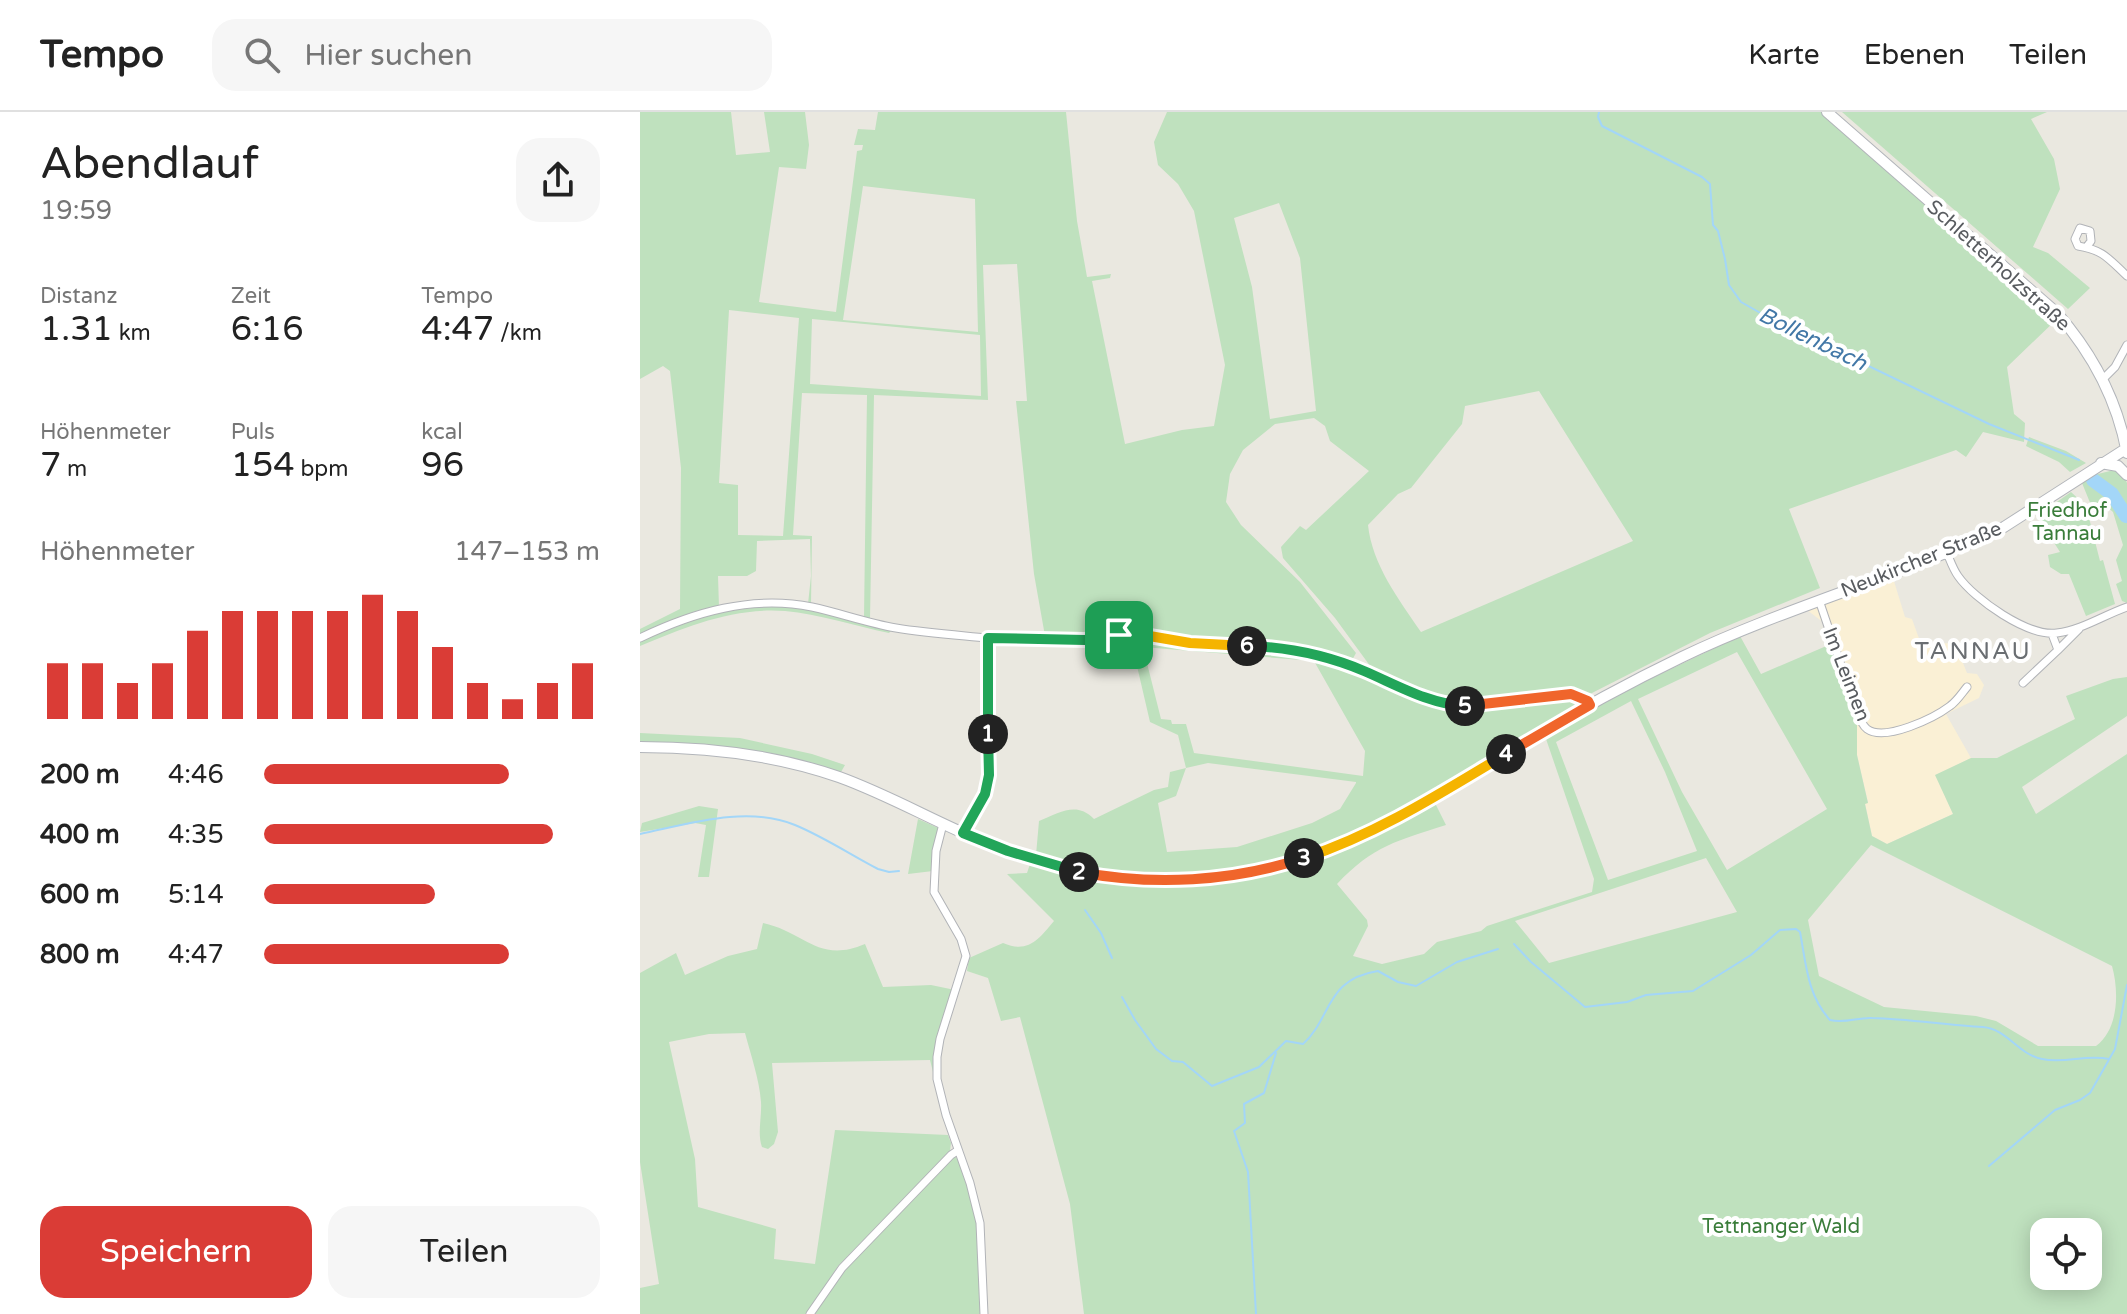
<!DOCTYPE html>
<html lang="de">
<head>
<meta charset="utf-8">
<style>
  body { margin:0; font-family:"Varela Round",sans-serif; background:#f6f6f6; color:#222; height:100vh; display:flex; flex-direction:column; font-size:30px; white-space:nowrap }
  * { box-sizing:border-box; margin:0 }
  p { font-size:26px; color:#767676 }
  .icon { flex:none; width:44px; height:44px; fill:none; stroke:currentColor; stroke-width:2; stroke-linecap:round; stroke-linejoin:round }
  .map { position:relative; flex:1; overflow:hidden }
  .panel { display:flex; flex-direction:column; background:#fff; width:640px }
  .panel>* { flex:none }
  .tools { position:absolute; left:1390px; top:1106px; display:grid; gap:16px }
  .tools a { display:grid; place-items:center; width:72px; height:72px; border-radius:16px; background:#fff; box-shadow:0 4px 20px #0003; font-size:40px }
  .pin { position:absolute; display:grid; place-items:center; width:68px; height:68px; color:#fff; margin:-34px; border-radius:16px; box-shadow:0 4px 12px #0006 }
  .km { position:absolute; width:40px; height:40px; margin:-20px; border-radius:50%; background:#222; color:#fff; font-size:22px; line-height:40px; text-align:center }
  .round { display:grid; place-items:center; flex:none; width:84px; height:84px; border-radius:24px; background:#f6f6f6 }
  .headline { display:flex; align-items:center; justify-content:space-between; height:136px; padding:0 40px }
  h1 { font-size:44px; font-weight:600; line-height:60px }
  .figures { display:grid; grid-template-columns:repeat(3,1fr); gap:12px; height:136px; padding:8px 40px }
  .figures div { display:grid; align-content:center }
  .figures b { font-size:34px; font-weight:600 }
  .figures small { font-size:22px; font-weight:400 }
  .figures p { font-size:22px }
  .chart { height:224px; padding:16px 40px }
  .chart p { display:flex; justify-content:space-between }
  .chart svg { width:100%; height:144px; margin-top:8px; stroke:#da3c36; stroke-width:6 }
  .action { display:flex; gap:16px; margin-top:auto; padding:16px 40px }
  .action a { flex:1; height:92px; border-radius:24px; background:#da3c36; color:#fff; font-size:32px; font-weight:600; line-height:92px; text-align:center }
  .action a+a { background:#f6f6f6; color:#222 }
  ul { padding:0 40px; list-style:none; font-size:26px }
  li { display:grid; grid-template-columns:128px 96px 1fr; align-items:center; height:60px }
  li i { height:20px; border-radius:10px; background:#da3c36 }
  header { display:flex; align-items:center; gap:48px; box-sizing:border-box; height:112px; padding:0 40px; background:#fff; border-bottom:2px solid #e0e0e0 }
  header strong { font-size:38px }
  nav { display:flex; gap:44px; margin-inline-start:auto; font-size:28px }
  .search { width:560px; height:72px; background:#f6f6f6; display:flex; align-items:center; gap:20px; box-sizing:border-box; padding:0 28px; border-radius:24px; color:#767676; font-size:30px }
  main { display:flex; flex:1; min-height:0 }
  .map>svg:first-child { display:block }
  .commercial { fill:#faf0d5 }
  .green { fill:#bfe1be; fill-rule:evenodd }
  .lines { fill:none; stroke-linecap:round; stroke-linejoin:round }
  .stream { stroke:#a3d6f8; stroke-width:2 }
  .river { stroke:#a3d6f8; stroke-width:14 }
  .street-casing { stroke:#b1b3b7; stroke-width:9 }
  .secondary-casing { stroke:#b2b5ba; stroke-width:12 }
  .street { stroke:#fff; stroke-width:7 }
  .secondary { stroke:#fff; stroke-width:10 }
  .split-1-casing { stroke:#fff; stroke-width:16 }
  .split-2-casing { stroke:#fff; stroke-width:16 }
  .split-3-casing { stroke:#fff; stroke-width:16 }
  .split-4-casing { stroke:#fff; stroke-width:16 }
  .split-5-casing { stroke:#fff; stroke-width:16 }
  .split-6-casing { stroke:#fff; stroke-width:16 }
  .split-7-casing { stroke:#fff; stroke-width:16 }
  .split-1 { stroke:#22a559; stroke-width:10 }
  .split-2 { stroke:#22a559; stroke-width:10 }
  .split-3 { stroke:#f0652b; stroke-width:10 }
  .split-4 { stroke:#f5b400; stroke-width:10 }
  .split-5 { stroke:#f0652b; stroke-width:10 }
  .split-6 { stroke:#22a559; stroke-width:10 }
  .split-7 { stroke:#f5b400; stroke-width:10 }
  .labels { text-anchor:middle; stroke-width:8; stroke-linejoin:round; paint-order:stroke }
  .street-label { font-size:20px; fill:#595c60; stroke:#fff }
  .park-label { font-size:20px; fill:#3a7d3a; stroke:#fff }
  .water-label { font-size:22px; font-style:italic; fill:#4378a7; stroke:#fff }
  .quarter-label { font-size:24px; letter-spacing:2px; fill:#6a6e72; stroke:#fff }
</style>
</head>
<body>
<header>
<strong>Tempo</strong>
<div class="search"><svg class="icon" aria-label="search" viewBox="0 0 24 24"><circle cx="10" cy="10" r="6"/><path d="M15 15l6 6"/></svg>Hier suchen</div>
<nav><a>Karte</a><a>Ebenen</a><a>Teilen</a></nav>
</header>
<main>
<section class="panel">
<div class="headline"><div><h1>Abendlauf</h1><p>19:59</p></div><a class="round"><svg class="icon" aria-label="share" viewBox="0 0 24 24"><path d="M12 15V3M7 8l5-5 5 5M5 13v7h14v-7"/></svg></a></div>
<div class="figures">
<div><p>Distanz</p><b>1.31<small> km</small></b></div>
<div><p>Zeit</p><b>6:16</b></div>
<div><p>Tempo</p><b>4:47<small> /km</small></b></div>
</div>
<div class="figures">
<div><p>Höhenmeter</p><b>7<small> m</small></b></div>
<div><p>Puls</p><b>154<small> bpm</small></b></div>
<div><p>kcal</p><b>96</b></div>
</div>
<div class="chart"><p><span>Höhenmeter</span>147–153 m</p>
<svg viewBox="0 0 160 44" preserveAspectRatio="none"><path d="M5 44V27M15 44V27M25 44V33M35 44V27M45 44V17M55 44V11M65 44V11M75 44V11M85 44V11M95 44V6M105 44V11M115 44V22M125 44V33M135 44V38M145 44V33M155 44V27"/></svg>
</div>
<ul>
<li><b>200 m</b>4:46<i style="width:73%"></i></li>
<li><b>400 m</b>4:35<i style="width:86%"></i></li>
<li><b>600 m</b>5:14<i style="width:51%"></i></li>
<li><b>800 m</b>4:47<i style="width:73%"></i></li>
</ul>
<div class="action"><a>Speichern</a><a>Teilen</a></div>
</section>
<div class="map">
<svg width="1487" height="1202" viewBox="0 0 1487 1202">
  <rect width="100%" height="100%" fill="#eae8e0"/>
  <path class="commercial" d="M1253 466 1265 505 1272 507 1281 532 1315 531 1327 561 1337 562 1344 573 1339 586 1306 602 1331 646 1296 663 1313 702 1247 732 1232 724 1225 691 1228 690 1217 643V611L1184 511 1167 498Z"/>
  <path class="green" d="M0 0H91L96 43 130 40 124 0H165L169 33 166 57 139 55 119 190 196 200 217 39 222 38 223 33H214L218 17 235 18 238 0H426L437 109 447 165 471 162 470 166 452 169 485 332 542 318 574 314 585 253 554 99 538 72 518 53 514 30 527 0H1181L1198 12 1417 207 1367 255 1374 302 1385 311 1384 330 1343 320 1326 345 1316 338 1149 397 1180 476 1070 521 948 583 827 591 800 588 736 562 695 506 643 446 641 435 660 414 666 418 729 359 690 329 685 314 674 306 635 312 603 338 590 362 586 390 601 413 660 470 716 541 711 550 658 535 561 530 502 519 447 525 405 524 394 462 376 289H387L377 152 343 153 348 288 234 283 230 508 224 506 227 283 162 281 153 423 172 424 171 492H168L171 464 170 427 117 429 116 459 107 464H78L79 495 0 523V517L40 497 41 356 30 259 23 254 0 267ZM223 74 335 87 338 220 203 208ZM639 91 660 146 676 299 630 307 612 175 594 106ZM89 198 159 206 143 424 98 423V373L79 371ZM172 207 340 223 341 284 170 272ZM899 279 993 429 781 520C759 488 732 452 728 413L758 382 771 376 822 312 825 294Z
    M1202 0H1407L1391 7 1414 47 1420 77 1393 135 1408 141 1450 176 1428 197Z
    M1389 325 1426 339 1446 351 1430 360 1419 350 1386 334Z
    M1474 358 1483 362 1487 371V491L1482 489 1476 472 1482 469 1476 448 1483 433 1473 400 1466 394 1453 398 1442 371 1454 363Z
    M1431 380 1446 394 1460 449 1463 448 1475 492 1446 504 1429 462H1421L1410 455 1408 443 1420 440 1397 404Z
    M146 493 253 517 249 521C215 514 179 502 145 499 94 495 45 515 0 534V528C49 503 92 497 146 493Z
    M490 524 633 536 681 544 812 595 836 596 937 585 945 590C763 699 620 809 396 743L399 709C420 701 436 689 454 707L514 678 528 675 530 660 546 656 538 623 510 610ZM503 535 674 549 725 639 723 664 554 641 546 612H532L531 608 521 607ZM568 651 716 670V671L700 697 672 711 597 735 527 740 518 691 536 684 546 656Z
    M1100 524 1121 562 1191 532 1217 611V643L1228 691 1225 692 1232 724 1247 732 1313 702 1295 663 1331 646H1357L1435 607 1426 584 1473 567 1487 565V604L1382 675 1396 702 1487 642V1202H444L430 1092 380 905 361 909 348 866 327 859 329 846 363 831C388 842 399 827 414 809L367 762 387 761 390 752C431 763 473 773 516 774 617 775 708 738 795 691L806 713C757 729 734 733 697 772L727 808 728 814 713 844 742 852 784 842 797 830 841 819 847 814 952 780 954 767 905 624 989 577ZM1097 540 1187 697 1087 758 1042 680 998 587ZM991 589 1025 660 1057 739 968 768 916 630ZM1231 733 1472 854C1479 879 1479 917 1456 934H1398L1356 909 1336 904 1244 895 1179 864 1168 808ZM1066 746 1097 800 909 851 875 809ZM1404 1120H1448V1164H1404Z
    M0 621 100 626 172 642 205 653 201 660C135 642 69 631 0 630Z
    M59 694 78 697 69 765H58L66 713 55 711 0 720 2 711Z
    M278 707 303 718 293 759 268 762Z
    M123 811C165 820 178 852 225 832L243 875 291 873 315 878 294 964 290 948 132 951 138 1020 134 1032 128 1037 122 1035C117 1022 122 1005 121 990 119 966 111 944 105 921L69 922 29 930 55 1047 58 1095 136 1117 134 1147 175 1152 195 1018 308 1023 311 1031 310 1039 198 1154 167 1202H0V1176L19 1172 0 1050V861L36 841 45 863 88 844 117 837Z
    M315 1044C344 1082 340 1156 342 1202H173L204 1156 309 1048Z"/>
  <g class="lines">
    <path class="stream" d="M959 0 958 5 962 14 1062 65 1070 72 1073 113 1078 119 1085 147 1089 173 1101 190 1131 207 1349 312 1439 348
      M0 722C48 712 107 693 155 713 184 725 211 743 238 757L249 760 259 759
      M445 798 461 821 472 846
      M874 832 891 850 945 895 987 890 1006 883 1053 879 1111 843 1140 818 1156 817 1160 820C1166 851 1167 883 1190 908 1205 912 1218 905 1232 906 1269 907 1306 913 1343 915 1367 917 1379 943 1402 947 1425 952 1446 942 1469 947
      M482 885 495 908 516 937 532 949 543 950 572 974 619 955 646 929 663 932C692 906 685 867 738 859L758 870 776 874 817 850 858 837
      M1349 1054 1415 998 1440 988 1450 981 1475 937 1487 873
      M616 1202 608 1060 594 1019 605 1011 604 992 624 981 636 941"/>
    <path class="river" d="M1453 368 1472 382 1486 404"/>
    <g class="street-casing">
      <path id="street" d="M1448 133 1451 129 1450 119 1440 116 1435 127 1438 134C1463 138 1468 146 1487 164
        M1463 267 1475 255 1487 233
        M1307 441C1310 448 1313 457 1318 464 1334 487 1388 525 1417 521 1442 518 1464 503 1487 495
        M1179 488 1219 606C1222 610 1223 614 1227 617 1245 630 1294 606 1310 594 1317 589 1322 581 1327 575
        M0 526C54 500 112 483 172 495 200 501 227 511 256 516 286 521 317 523 348 526L349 663 345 682 323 721
        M348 526 445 528 498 522 573 534H635L680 543 785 585 813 593 872 590 931 582 946 586 950 593
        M1418 538 1439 517
        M1383 571 1418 538 1412 522
        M303 712 296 739 294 780 321 827 326 844 300 927 297 945V967L306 1003 330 1071 340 1111 344 1202
        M170 1202 202 1156 311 1043 317 1039"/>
    </g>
    <g class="secondary-casing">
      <path id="secondary" d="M1187 0 1417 201C1452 241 1477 287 1487 341
        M1461 351 1478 354 1487 363
        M0 635C66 635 136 643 199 665 249 683 295 710 344 730 388 749 435 761 483 766 642 783 754 709 884 631 935 600 988 571 1042 545 1138 499 1240 470 1337 428L1364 415 1487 336"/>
    </g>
    <use href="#street" class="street"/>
    <use href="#secondary" class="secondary"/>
  </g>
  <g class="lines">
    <g class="split-1-casing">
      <path id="split-1" d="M348 622V526L445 528 479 523"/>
    </g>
    <g class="split-2-casing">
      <path id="split-2" d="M348 622 349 663 345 682 323 721 368 739 439 760"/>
    </g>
    <g class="split-3-casing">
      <path id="split-3" d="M439 760C514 774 592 770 664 746"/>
    </g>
    <g class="split-4-casing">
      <path id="split-4" d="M664 746C737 722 801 681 866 642"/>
    </g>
    <g class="split-5-casing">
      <path id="split-5" d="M825 594 931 582 948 589 950 593 866 642"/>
    </g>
    <g class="split-6-casing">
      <path id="split-6" d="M607 534C649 535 686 543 724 559 757 573 789 592 825 594"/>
    </g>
    <g class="split-7-casing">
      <path id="split-7" d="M479 523 498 522 550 531 607 534"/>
    </g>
    <use href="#split-1" class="split-1"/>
    <use href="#split-2" class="split-2"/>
    <use href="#split-3" class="split-3"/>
    <use href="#split-4" class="split-4"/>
    <use href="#split-5" class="split-5"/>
    <use href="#split-6" class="split-6"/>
    <use href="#split-7" class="split-7"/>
  </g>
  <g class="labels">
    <g class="street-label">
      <text transform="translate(1359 153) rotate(42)" y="7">Schletterholzstraße</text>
      <text transform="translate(1281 447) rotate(-22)" y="7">Neukircher Straße</text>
      <text transform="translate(1207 562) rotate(69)" y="7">Im Leimen</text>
    </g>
    <g class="park-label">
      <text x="1427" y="405">Friedhof<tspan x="1427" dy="23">Tannau</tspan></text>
      <text x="1141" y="1121">Tettnanger Wald</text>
    </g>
    <g class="water-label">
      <text transform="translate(1173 226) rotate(26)" y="8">Bollenbach</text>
    </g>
    <g class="quarter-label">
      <text x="1333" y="547">TANNAU</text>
    </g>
  </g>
</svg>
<div class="tools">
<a><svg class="icon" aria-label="locate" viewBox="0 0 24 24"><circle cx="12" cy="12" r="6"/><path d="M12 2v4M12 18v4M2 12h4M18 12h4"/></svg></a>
</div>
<div class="pin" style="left:479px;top:523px;background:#1e9e55"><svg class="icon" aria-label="arrive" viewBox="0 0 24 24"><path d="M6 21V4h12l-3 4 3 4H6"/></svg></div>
<b class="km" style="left:348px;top:622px">1</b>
<b class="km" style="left:439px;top:760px">2</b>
<b class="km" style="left:664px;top:746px">3</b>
<b class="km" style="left:866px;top:642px">4</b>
<b class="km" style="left:825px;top:594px">5</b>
<b class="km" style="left:607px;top:534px">6</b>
</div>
</main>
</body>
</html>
